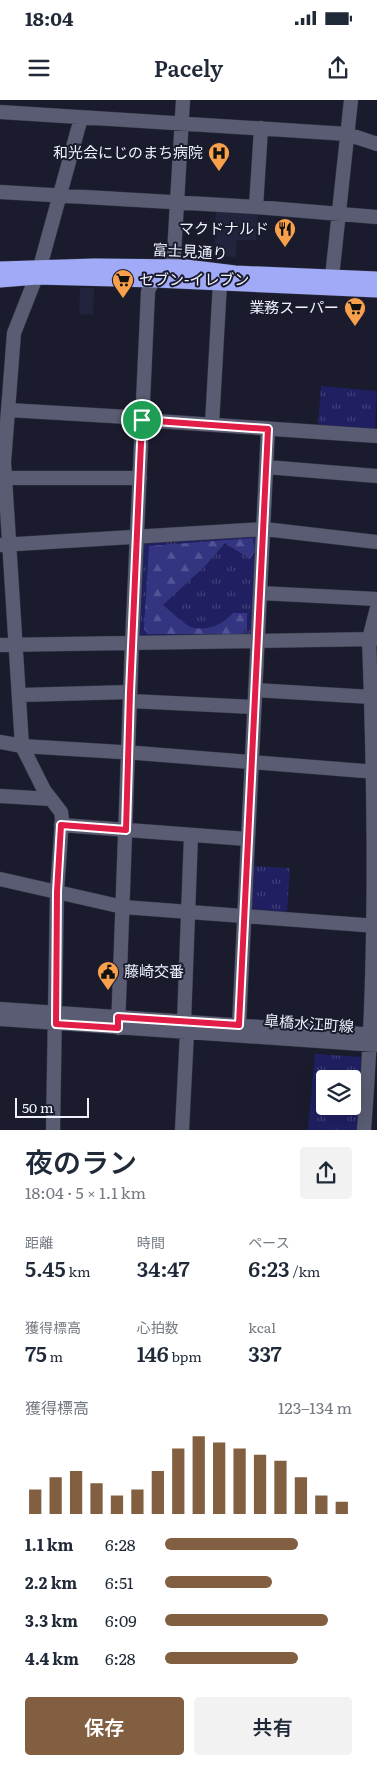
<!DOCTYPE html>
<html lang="ja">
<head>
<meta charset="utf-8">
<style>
  body { margin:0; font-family:Literata,"Noto Sans JP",serif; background:#f2f2f3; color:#1f2937; height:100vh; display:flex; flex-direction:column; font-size:19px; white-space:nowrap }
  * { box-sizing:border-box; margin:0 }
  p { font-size:16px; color:#747a83 }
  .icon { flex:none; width:28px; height:28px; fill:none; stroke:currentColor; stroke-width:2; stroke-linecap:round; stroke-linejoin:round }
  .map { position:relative; height:1030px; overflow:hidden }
  .side { display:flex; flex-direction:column; background:#fff; flex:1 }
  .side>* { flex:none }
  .fabs { position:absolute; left:316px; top:970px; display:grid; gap:10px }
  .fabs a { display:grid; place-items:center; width:45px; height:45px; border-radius:5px; background:#fff; box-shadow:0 5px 20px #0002; font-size:25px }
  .scale { position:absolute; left:15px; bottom:12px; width:74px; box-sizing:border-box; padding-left:5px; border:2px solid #eff1fe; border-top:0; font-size:14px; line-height:18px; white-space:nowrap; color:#eff1fe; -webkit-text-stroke:4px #1a1c2e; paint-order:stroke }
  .pin { position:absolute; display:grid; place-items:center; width:42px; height:42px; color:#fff; margin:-21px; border:2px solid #fff; border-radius:50%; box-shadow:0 1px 5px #0007 }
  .round { display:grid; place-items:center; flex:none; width:52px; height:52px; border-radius:5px; background:#f2f2f3 }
  .headline { display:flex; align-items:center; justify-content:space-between; height:85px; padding:0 25px }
  h1 { font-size:28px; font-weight:600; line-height:38px }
  .stats { display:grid; grid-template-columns:repeat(3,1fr); gap:8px; height:85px; padding:5px 25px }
  .stats div { display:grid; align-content:center }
  .stats b { font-size:21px; font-weight:600 }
  .stats small { font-size:14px; font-weight:400 }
  .stats p { font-size:14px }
  .chart { height:140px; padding:10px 25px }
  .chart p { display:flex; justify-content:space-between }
  .chart svg { width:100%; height:90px; margin-top:5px; stroke:#815f40; stroke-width:6 }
  .action { display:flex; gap:10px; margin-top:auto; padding:10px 25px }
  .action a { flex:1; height:58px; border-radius:5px; background:#815f40; color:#fff; font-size:20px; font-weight:600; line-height:58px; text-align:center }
  .action a+a { background:#f2f2f3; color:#1f2937 }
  ul { padding:0 25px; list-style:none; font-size:16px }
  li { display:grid; grid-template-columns:80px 60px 1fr; align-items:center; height:38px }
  li i { height:12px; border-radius:6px; background:#815f40 }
  .status { display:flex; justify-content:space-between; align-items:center; height:35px; padding:0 25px; background:#fff; direction:ltr }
  .status svg { height:14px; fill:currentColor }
  header { display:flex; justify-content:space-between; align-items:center; height:65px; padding:0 25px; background:#fff; font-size:22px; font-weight:600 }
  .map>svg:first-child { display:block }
  .built { fill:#21243c }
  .grass { fill:url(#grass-tufts); fill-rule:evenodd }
  .forest { fill:url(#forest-firs) }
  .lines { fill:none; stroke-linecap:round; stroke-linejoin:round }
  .minor-casing { stroke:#343544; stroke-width:15 }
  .highway-casing { stroke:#343544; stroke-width:16 }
  .minor { stroke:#595c72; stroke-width:14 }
  .highway { stroke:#a0aaf6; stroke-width:15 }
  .route-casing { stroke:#fff; stroke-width:10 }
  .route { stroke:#e11d48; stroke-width:6 }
  .labels { text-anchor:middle; stroke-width:4; stroke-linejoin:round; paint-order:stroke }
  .poi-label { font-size:15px; fill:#eff1fe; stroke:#1a1c2e; text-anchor:end }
  .street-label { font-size:15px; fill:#eff1fe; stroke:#1a1c2e }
</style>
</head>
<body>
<div class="status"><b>18:04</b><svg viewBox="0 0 49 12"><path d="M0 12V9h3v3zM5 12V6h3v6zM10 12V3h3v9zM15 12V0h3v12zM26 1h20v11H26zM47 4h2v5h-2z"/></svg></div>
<header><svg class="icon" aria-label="menu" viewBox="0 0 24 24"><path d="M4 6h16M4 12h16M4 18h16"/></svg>Pacely<svg class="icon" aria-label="share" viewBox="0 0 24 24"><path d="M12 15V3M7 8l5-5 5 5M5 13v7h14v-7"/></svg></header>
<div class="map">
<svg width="377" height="1030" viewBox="0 0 377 1030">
  <defs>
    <pattern id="grass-tufts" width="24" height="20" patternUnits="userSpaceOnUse" patternTransform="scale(1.25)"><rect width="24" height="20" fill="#201f61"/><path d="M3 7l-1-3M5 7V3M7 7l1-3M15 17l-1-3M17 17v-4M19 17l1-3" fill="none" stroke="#414079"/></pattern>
    <pattern id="forest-firs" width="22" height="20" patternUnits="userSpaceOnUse" patternTransform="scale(1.25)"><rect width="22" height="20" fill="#343581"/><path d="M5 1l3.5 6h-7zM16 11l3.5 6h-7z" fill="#525394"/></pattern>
  </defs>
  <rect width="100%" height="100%" fill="#1a1c2e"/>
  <path class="built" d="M216 109 258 111 256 140H237L236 157 214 156Z
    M80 188H94L93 215 79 214Z"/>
  <path class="grass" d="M321 286 377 291 375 331 318 326Z
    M253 435 257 439 253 532 250 536 143 538 140 535 143 447 146 443Z
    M252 766 290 768 287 813 249 811Z
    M315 954 361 957 364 960 358 1030H308ZM325 979H352V1006H325Z"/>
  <path class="forest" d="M253 438 255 450 250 459 225 443 205 466 163 505C170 511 184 524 191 527 208 532 223 524 233 513H247V528L242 534H148L144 529 149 446Z"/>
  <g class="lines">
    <g class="minor-casing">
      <path id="minor" d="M0 12 347 34 377 44
        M0 92 256 107 377 117
        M256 107 261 28
        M332 177 351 0
        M8 310 128 317 142 320 377 336
        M212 324 220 183
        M266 367 377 376
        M5 378H140
        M0 445 264 429 377 442
        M260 493 377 499
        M0 545 376 539
        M255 590 371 597
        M20 595 130 592
        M130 601 254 607
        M0 642 22 646 137 653 377 672
        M0 696 51 699
        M61 725 247 739
        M0 779 123 807 377 826
        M0 909 377 935
        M0 919 377 945
        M184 922 191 735
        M239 925 268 329
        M118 928 132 543 148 192C151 176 170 174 174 154L183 0
        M53 1030 57 792 62 719 61 712 44 690 22 646 4 362 14 233 40 167 81 18
        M182 1030 187 932
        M364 1030C377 867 375 703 369 539L377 508"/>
    </g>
    <g class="highway-casing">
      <path id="highway" d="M0 169 95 166 186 167 235 173 377 179
        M0 180 37 177 155 180 377 190"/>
    </g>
    <use href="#minor" class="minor"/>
    <use href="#highway" class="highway"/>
  </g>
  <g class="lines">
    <g class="route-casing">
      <path id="route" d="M142 320 268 329 239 925 118 917V928L56 924 57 792 61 725 126 730 130 592Z"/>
    </g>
    <use href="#route" class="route"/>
  </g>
  <defs>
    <g id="hospital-pin" transform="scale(1.125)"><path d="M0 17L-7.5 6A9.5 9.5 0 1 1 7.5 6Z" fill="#f9a04c" stroke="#1a1c2e"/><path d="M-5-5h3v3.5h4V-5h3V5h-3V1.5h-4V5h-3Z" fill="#111"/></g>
    <g id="restaurant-pin" transform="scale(1.125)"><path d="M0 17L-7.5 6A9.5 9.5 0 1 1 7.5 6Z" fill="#f9a04c" stroke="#1a1c2e"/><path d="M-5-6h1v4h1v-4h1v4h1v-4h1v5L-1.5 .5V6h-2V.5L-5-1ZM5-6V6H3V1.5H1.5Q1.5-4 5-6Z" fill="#111"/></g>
    <g id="supermarket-pin" transform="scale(1.125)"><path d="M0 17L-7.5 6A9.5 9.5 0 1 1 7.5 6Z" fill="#f9a04c" stroke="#1a1c2e"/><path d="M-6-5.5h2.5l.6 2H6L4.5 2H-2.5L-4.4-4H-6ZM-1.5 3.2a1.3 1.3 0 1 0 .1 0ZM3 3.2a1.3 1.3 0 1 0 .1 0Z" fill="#111"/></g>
    <g id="civic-pin" transform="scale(1.125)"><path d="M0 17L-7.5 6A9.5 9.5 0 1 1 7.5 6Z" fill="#f9a04c" stroke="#1a1c2e"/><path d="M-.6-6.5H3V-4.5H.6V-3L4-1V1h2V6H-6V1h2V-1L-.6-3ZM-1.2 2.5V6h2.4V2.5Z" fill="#111"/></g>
  </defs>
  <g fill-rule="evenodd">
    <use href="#hospital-pin" x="219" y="53"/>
    <use href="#restaurant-pin" x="285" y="129"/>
    <use href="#supermarket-pin" x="123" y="180"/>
    <use href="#supermarket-pin" x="355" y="208"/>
    <use href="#civic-pin" x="108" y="872"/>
  </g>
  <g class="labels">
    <g class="poi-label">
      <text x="203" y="58">和光会にじのまち病院</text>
      <text x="269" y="134">マクドナルド</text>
      <text x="139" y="185" text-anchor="start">セブン-イレブン</text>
      <text x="339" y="213">業務スーパー</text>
      <text x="124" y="877" text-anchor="start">藤崎交番</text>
    </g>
    <g class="street-label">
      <text transform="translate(190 152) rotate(3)" y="5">富士見通り</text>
      <text transform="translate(309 924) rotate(4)" y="5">皐橋水江町線</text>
    </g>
  </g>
</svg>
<div class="fabs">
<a><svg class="icon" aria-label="layers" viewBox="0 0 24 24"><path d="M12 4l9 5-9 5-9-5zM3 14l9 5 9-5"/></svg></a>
</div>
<div class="scale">50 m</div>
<div class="pin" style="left:142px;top:320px;background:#1e9e55"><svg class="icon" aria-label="arrive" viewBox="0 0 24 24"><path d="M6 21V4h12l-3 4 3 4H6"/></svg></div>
</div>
<section class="side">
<div class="headline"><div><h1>夜のラン</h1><p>18:04 · 5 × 1.1 km</p></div><a class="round"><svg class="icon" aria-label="share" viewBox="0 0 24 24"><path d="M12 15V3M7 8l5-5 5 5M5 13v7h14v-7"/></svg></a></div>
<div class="stats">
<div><p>距離</p><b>5.45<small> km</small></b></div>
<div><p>時間</p><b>34:47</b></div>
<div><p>ペース</p><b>6:23<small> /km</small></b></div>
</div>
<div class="stats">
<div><p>獲得標高</p><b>75<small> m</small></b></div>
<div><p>心拍数</p><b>146<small> bpm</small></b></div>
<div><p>kcal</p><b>337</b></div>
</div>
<div class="chart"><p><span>獲得標高</span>123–134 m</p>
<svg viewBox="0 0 160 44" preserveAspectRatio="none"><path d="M5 44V32M15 44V26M25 44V23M35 44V29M45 44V35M55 44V32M65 44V23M75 44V12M85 44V6M95 44V9M105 44V12M115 44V15M125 44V18M135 44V26M145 44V35M155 44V38"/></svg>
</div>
<ul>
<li><b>1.1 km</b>6:28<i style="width:71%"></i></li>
<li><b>2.2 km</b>6:51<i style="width:57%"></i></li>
<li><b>3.3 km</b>6:09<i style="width:87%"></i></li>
<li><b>4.4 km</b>6:28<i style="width:71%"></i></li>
</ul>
<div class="action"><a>保存</a><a>共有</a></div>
</section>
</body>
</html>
